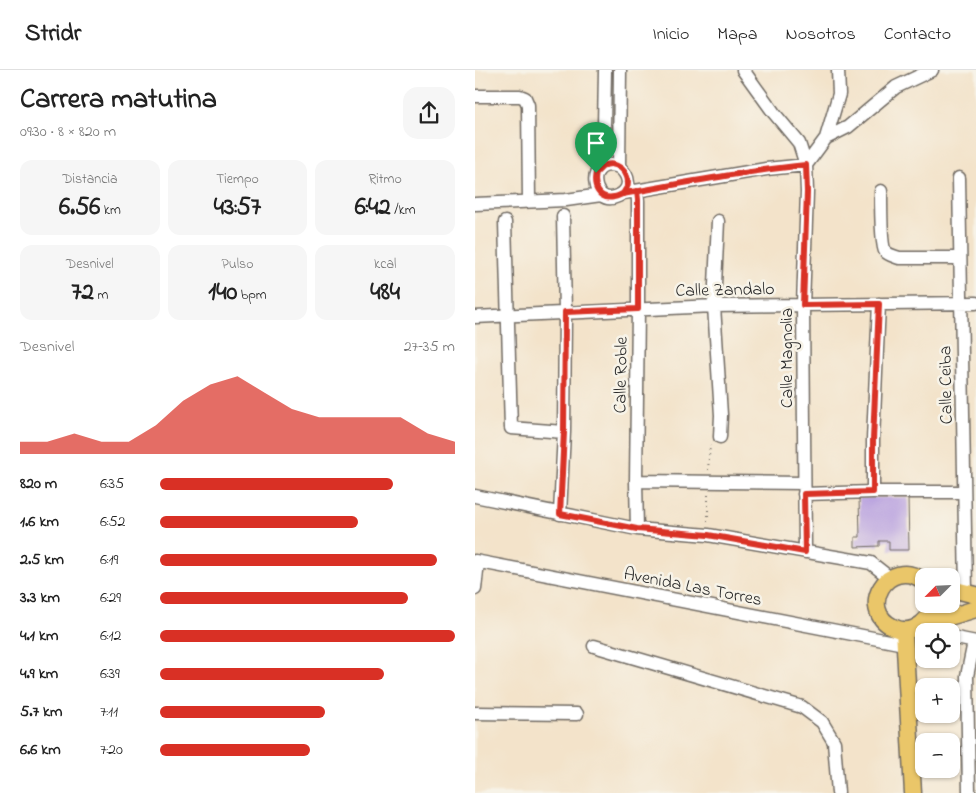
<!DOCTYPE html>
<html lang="es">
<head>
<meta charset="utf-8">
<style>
  body { margin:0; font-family:"Indie Flower",sans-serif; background:#f6f6f6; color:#222; height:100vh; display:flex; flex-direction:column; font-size:19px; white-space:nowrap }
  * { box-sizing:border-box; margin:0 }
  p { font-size:16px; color:#767676 }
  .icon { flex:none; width:28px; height:28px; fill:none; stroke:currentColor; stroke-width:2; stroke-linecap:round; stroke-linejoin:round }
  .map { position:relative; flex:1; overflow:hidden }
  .sheet { display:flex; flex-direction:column; background:#fff; width:475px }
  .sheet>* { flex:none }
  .needle { width:32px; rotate:246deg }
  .fabs { position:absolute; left:440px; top:498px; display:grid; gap:10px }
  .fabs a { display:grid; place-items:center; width:45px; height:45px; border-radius:10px; background:#fff; box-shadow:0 1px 4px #0004; font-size:25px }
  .pin { position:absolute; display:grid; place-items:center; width:42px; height:42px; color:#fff; margin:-51px -21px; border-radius:50% 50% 50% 0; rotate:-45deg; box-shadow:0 0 5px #0007 }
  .pin .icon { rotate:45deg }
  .round { display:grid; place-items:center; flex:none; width:52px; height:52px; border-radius:15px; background:#f6f6f6 }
  .headline { display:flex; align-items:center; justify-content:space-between; height:85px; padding:0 20px }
  h1 { font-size:28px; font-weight:700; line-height:38px }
  .figures { display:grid; grid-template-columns:repeat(3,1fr); gap:8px; height:85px; padding:5px 20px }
  .figures div { display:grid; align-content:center; border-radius:12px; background:#f6f6f6; text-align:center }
  .figures b { font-size:25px; font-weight:700 }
  .figures small { font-size:14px; font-weight:400 }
  .figures p { font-size:14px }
  .chart { height:140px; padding:10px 20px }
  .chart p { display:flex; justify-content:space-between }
  .chart svg { width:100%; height:90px; margin-top:5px; fill:#d93025; opacity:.7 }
  ul { padding:0 20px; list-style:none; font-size:16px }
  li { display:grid; grid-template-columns:80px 60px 1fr; align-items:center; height:38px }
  li i { height:12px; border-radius:6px; background:#d93025 }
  header { display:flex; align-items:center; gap:30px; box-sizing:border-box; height:70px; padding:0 25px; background:#fff; border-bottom:1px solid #e0e0e0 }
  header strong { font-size:24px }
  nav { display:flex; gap:28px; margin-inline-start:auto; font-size:18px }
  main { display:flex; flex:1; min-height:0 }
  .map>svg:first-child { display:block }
  .building { fill:#b096de }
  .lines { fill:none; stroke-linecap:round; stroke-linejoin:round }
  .minor-casing { stroke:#716b63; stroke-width:15 }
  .major-casing { stroke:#716b63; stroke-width:19 }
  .path { stroke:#716b63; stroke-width:2; stroke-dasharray:1 4; stroke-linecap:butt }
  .minor { stroke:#fff; stroke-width:12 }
  .major { stroke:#eac669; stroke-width:16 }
  .route-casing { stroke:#fff; stroke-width:10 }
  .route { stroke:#d93025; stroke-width:6 }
  .labels { text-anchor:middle; stroke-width:5; stroke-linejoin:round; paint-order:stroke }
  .street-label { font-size:18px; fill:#2b2b2b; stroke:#f7f3e8 }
</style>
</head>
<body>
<header>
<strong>Stridr</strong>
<nav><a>Inicio</a><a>Mapa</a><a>Nosotros</a><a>Contacto</a></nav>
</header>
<main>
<section class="sheet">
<div class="headline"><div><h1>Carrera matutina</h1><p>09:30 · 8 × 820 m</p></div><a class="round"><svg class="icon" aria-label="share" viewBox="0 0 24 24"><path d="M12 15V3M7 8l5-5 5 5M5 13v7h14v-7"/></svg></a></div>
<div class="figures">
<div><p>Distancia</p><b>6.56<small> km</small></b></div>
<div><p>Tiempo</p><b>43:57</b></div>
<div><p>Ritmo</p><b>6:42<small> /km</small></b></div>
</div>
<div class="figures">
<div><p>Desnivel</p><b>72<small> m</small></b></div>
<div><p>Pulso</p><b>140<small> bpm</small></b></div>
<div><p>kcal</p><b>484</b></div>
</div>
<div class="chart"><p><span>Desnivel</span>27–35 m</p>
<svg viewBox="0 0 160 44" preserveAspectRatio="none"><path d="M0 44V38L10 38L20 34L30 38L40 38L50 30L60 18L70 10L80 6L90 14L100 22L110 26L120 26L130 26L140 26L150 34L160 38V44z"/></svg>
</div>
<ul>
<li><b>820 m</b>6:35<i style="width:79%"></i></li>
<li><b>1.6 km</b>6:52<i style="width:67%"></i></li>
<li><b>2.5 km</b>6:19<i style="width:94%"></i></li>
<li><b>3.3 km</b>6:29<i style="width:84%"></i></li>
<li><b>4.1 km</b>6:12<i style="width:100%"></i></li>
<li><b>4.9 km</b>6:39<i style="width:76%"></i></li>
<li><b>5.7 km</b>7:11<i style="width:56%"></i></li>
<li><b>6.6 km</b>7:20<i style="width:51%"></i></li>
</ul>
</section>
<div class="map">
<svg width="501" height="723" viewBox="0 0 501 723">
  <rect width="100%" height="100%" fill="#f7f3e8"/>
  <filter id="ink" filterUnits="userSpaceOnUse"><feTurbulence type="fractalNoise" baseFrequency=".02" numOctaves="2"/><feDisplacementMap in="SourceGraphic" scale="10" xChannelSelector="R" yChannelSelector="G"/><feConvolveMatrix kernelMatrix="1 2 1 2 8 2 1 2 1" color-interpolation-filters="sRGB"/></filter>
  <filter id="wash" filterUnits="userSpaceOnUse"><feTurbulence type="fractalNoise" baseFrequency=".0096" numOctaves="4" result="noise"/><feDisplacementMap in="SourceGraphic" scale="20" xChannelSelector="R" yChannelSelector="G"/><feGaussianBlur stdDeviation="1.12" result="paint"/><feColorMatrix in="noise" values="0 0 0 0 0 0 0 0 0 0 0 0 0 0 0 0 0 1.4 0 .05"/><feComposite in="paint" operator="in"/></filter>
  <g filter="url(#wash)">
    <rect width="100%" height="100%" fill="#f3e3ca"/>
    <g id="blocks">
      <path class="building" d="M433 427 434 480H414V471H404V476L380 477V467H385L384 428Z"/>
    </g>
  </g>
  <g filter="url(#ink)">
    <use href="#blocks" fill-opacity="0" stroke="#716b63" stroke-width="1"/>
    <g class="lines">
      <g class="minor-casing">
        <path id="minor" d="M268 0 299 43 324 73 331 95 332 122 328 235 330 482
          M0 26H45L50 28 53 35 54 131
          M351 68 373 57 421 17 457 0
          M127 97 129 57 130 0
          M144 97C109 85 116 139 143 126 158 119 154 105 144 97L145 0
          M484 108 491 522
          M162 121 163 131V239L161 411 162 459
          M406 121C406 131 406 175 410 181 413 185 419 186 424 188H485
          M148 123 291 99 331 95 351 68 364 24 363 0
          M0 134 91 130 126 125
          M243 151 239 236 246 345 245 367
          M30 152 36 358 89 362
          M0 247 239 236 501 233
          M161 411 329 413
          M398 422V370L404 234
          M329 424 398 422H489
          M0 426 162 459 233 465 396 493 415 508
          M85 444 89 362 90 242 88 146
          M0 491 429 574
          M0 519 3 492
          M476 567 501 572
          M119 576 327 637 347 652 359 672 363 723
          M0 643 102 644
          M494 723 492 606 499 572"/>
      </g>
      <g class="major-casing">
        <path id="major" d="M449 511C412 485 382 540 418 557 425 561 433 561 440 558 450 553 457 544 457 534
          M476 519 501 525
          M450 551 474 547 501 539
          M429 560 438 723"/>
      </g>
      <path class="path" d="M233 400 235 375
        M233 425V453"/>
      <use href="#minor" class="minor"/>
      <use href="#major" class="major"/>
    </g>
  </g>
  <g class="lines" filter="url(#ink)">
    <g class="route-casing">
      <path id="route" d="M121 103C118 116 123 130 139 127 143 127 146 124 150 123 154 122 158 122 162 121L163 130V239L90 242 89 362 85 444 162 459 233 465 330 482 329 424 398 422V370L404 234 328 235 332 122 331 95C270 101 209 113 148 124 148 123 152 118 152 117 157 103 140 88 127 97 126 98 122 102 121 103"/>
    </g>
    <use href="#route" class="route"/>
  </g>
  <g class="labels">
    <g class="street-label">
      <text transform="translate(250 219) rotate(-1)" y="6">Calle Zandalo</text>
      <text transform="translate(311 288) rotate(-90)" y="6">Calle Magnolia</text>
      <text transform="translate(145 305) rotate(-89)" y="6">Calle Roble</text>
      <text transform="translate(470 315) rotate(-91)" y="6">Calle Ceiba</text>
      <text transform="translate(218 516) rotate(11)" y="6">Avenida Las Torres</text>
    </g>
  </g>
</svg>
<div class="fabs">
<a><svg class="needle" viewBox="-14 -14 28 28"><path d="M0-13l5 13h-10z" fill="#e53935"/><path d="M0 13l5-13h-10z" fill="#767676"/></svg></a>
<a><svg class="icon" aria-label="locate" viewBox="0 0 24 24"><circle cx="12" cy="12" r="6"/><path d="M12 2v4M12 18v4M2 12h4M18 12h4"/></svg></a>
<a>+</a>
<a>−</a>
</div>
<div class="pin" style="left:121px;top:103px;background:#1e9e55"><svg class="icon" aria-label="arrive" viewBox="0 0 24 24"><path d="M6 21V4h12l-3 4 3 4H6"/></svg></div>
</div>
</main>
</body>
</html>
